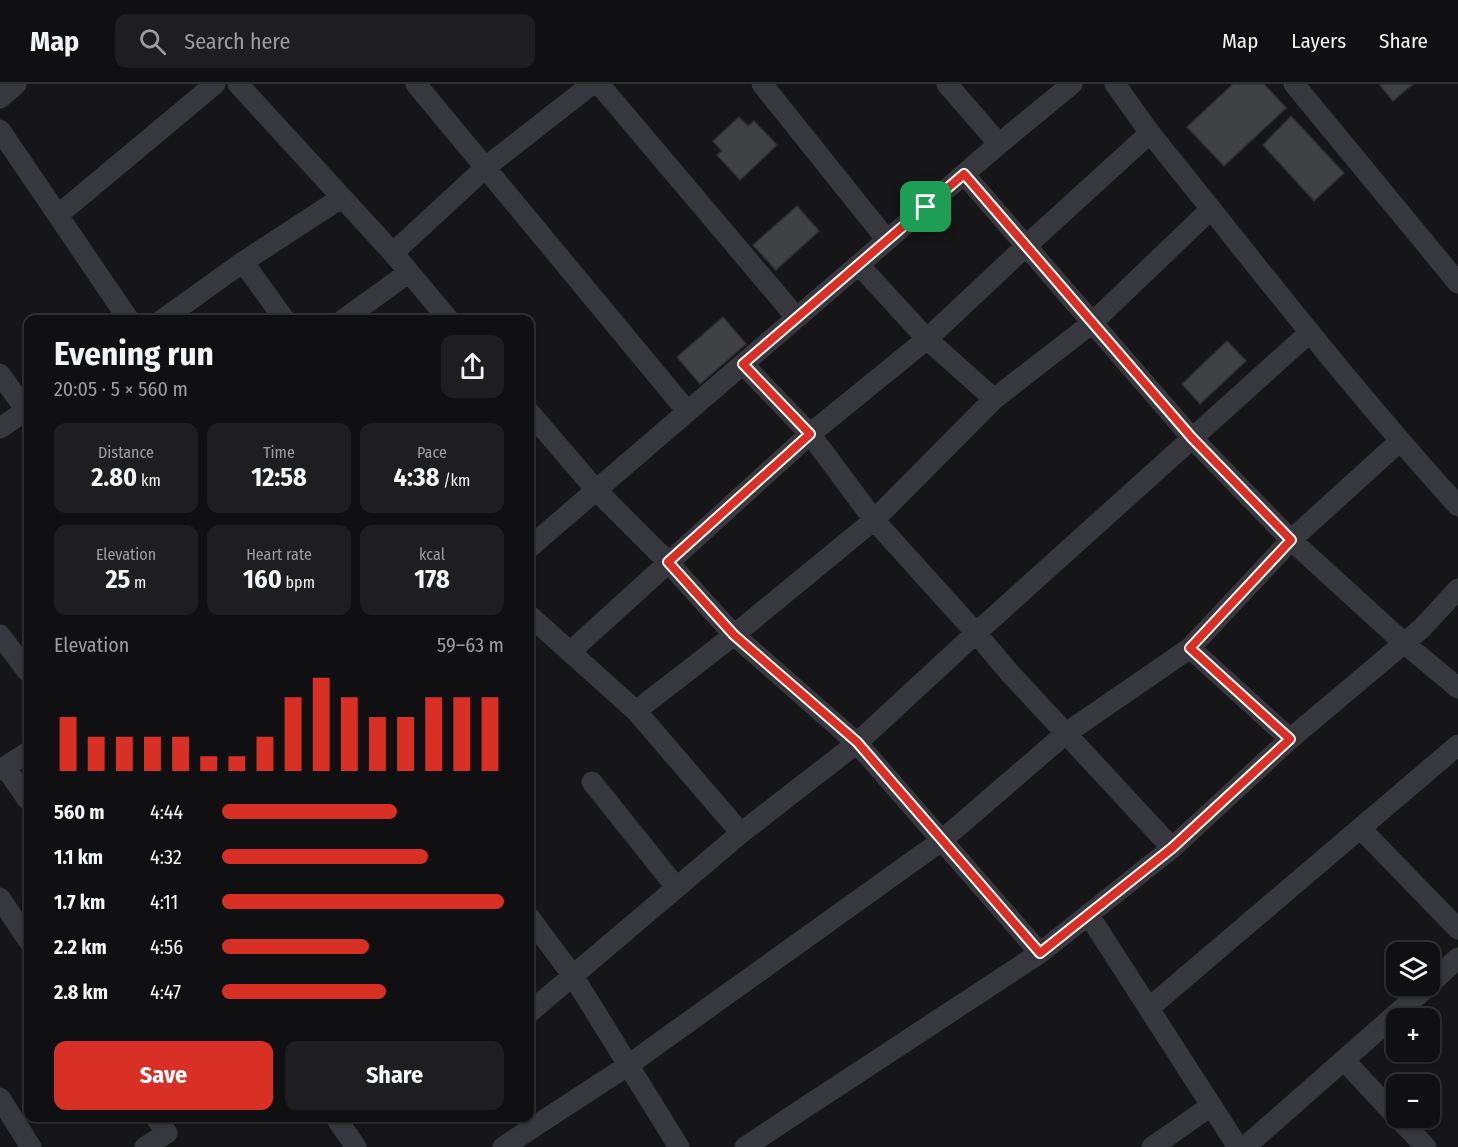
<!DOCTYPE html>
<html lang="en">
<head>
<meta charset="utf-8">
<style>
  body { margin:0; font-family:"Fira Sans Condensed",sans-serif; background:#1e1e20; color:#f1f3f6; height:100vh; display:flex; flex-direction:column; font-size:22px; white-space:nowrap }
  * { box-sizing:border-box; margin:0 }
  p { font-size:20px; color:#9c9d9f }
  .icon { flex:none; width:33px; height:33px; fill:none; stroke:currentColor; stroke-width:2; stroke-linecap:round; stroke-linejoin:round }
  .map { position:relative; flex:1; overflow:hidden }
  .details { position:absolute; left:24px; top:231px; width:510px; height:807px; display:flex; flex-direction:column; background:#101012; border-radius:12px; box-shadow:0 2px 4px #0004,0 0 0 2px #303032 }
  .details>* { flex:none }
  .buttons { position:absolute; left:1386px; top:858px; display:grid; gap:12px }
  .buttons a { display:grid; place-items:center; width:54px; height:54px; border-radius:12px; background:#101012; box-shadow:0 2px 4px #0004,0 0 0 2px #303032; font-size:30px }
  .pin { position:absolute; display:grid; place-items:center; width:51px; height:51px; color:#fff; margin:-26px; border-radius:12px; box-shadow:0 3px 9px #0006 }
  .round { display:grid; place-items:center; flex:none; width:63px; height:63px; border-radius:12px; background:#1e1e20 }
  .head { display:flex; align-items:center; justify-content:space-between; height:102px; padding:0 30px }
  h1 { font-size:33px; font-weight:700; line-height:45px }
  .stats { display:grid; grid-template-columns:repeat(3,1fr); gap:9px; height:102px; padding:6px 30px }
  .stats div { display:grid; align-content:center; border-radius:12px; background:#1e1e20; text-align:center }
  .stats b { font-size:26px; font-weight:700 }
  .stats small { font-size:16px; font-weight:400 }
  .stats p { font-size:16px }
  .chart { height:168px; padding:12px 30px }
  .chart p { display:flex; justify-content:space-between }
  .chart svg { width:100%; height:108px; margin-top:6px; stroke:#d93025; stroke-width:6 }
  .action { display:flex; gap:12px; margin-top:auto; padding:12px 30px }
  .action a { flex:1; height:69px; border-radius:12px; background:#d93025; color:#fff; font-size:24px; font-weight:700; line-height:69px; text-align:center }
  .action a+a { background:#1e1e20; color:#f1f3f6 }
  ul { padding:0 30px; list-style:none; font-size:20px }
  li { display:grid; grid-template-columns:96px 72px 1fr; align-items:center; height:45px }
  li i { height:15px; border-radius:8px; background:#d93025 }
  header { display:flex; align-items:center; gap:36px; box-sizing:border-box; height:84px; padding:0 30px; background:#101012; border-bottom:2px solid #303032 }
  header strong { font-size:28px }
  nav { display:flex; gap:33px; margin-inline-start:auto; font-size:21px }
  .search { width:420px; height:54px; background:#1e1e20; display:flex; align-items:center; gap:15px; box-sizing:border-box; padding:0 21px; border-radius:12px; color:#9c9d9f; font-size:22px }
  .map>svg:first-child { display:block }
  .building { fill:#404145; stroke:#303034; stroke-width:1.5 }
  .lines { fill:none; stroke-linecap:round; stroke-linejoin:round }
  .street { stroke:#37383d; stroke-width:21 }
  .route-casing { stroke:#fff; stroke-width:12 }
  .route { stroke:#d93025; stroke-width:8 }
</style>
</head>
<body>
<header>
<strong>Map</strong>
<div class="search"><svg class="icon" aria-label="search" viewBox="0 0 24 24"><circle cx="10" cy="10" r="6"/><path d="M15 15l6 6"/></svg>Search here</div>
<nav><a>Map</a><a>Layers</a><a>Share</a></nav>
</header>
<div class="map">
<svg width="1458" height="1063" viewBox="0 0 1458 1063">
  <rect width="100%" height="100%" fill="#161618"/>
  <path class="building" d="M1233 0H1264L1286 24 1224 82 1187 43Z
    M1379 0H1413L1393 17Z
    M1291 32 1344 89 1314 117 1263 61Z
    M739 33 748 42 754 37 777 61 740 96 717 71 722 67 713 57Z
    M797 122 819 147 776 186 753 161Z
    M723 233 746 260 700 300 677 273Z
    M1227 257 1246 277 1200 320 1182 300Z"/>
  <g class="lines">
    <path class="street" d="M238 0 393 169 449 236
      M416 0 687 327
      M599 0 796 233
      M762 0 887 156
      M947 0 999 60
      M1294 0 1458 199
      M0 14 16 0
      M0 46 129 236
      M964 90 1192 354 1291 456 1400 357
      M1211 125C1291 226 1371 326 1458 422
      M58 131 215 0
      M393 169 486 83 592 0
      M243 178 285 236
      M859 181 927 255 994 315 1092 239 1211 125 1150 49 1115 0
      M162 236 243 178 341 114
      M343 236 408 189
      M743 280 810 350 874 436 976 549 1008 587 1172 764
      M0 290 28 329
      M530 329 597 407 668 478 734 551 857 659 1040 869
      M0 344 28 325
      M530 463 999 60 1072 0
      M530 532 636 627 741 749
      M0 551 28 588
      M1190 564 1290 655
      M570 568 810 350 927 255 1026 162 1150 49
      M636 627 734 551 874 436 994 315
      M5 683 28 716
      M0 686 28 668
      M592 698 676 803
      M1361 745 1458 845
      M0 814 28 856
      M1088 830 1238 1063
      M530 834 573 892 679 1063
      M1430 900 1458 874
      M1149 924 1458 661
      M530 928 741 749 857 659 976 549 1309 249
      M1344 976 1396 1032
      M0 1014 31 1063
      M336 1034 356 1063
      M1398 1034 1426 1063
      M145 1063 167 1049 156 1034
      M503 1063 627 982 941 757 1065 650 1190 564 1291 456 1404 559 1458 604
      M745 1063 1040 869 1172 764 1290 655 1422 544 1458 505
      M1152 1063 1211 1022
      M1245 1063 1428 902"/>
  </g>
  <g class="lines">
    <g class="route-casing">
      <path id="route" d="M964 90 1192 354 1291 456 1190 564 1290 655 1172 764 1040 869 857 658 734 551 668 478 810 350 743 280Z"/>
    </g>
    <use href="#route" class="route"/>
  </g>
</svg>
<div class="buttons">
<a><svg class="icon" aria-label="layers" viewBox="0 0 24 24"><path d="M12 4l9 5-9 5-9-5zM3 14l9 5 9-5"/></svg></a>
<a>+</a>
<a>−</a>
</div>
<div class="pin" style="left:926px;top:123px;background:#1e9e55"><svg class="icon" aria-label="arrive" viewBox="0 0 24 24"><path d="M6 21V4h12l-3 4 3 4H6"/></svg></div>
<section class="details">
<div class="head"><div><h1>Evening run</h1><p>20:05 · 5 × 560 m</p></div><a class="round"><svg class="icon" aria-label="share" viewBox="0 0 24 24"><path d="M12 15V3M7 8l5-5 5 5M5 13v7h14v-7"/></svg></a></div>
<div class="stats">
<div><p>Distance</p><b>2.80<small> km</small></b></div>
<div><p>Time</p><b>12:58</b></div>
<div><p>Pace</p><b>4:38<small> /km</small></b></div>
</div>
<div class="stats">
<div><p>Elevation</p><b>25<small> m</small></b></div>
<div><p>Heart rate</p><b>160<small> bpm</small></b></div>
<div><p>kcal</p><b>178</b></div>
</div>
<div class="chart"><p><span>Elevation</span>59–63 m</p>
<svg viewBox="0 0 160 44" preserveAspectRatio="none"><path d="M5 44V22M15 44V30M25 44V30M35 44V30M45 44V30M55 44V38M65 44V38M75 44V30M85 44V14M95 44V6M105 44V14M115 44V22M125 44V22M135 44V14M145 44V14M155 44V14"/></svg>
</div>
<ul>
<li><b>560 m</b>4:44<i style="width:62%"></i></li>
<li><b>1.1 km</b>4:32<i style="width:73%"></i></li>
<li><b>1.7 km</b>4:11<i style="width:100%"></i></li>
<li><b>2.2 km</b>4:56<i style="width:52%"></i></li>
<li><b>2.8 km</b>4:47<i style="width:58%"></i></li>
</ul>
<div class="action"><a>Save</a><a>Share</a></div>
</section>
</div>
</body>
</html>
